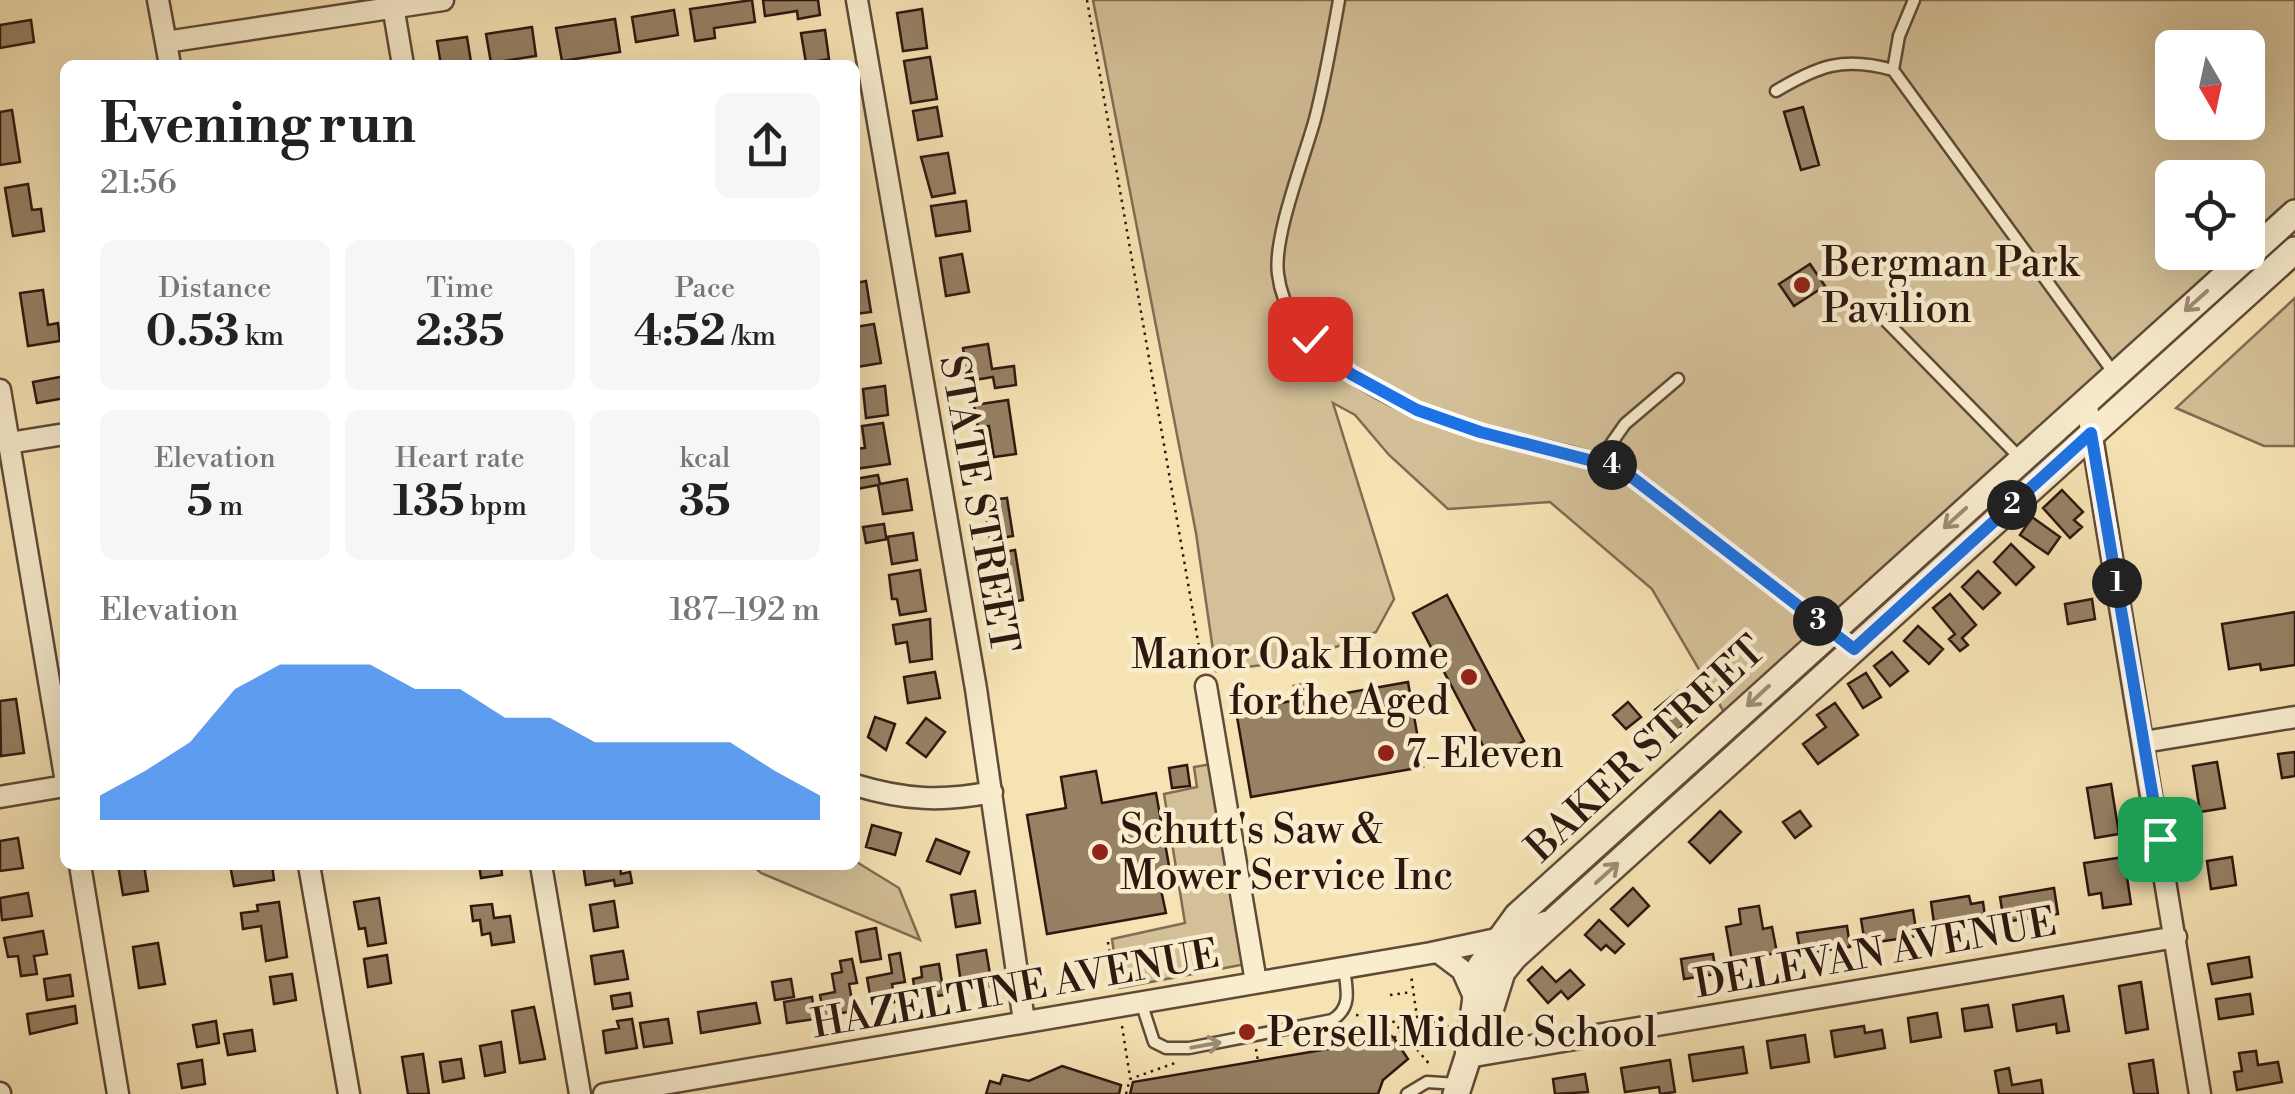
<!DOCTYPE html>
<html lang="en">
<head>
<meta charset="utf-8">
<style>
  body { margin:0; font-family:"Libre Bodoni",serif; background:#f6f6f6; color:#222; height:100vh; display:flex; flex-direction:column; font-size:38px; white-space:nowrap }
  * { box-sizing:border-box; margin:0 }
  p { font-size:32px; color:#767676 }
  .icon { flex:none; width:55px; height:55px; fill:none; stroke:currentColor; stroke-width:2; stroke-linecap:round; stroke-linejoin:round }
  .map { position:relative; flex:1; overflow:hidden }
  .sheet { position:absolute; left:60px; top:60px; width:800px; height:810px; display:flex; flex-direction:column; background:#fff; border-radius:15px; box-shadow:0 10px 40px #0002 }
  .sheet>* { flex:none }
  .needle { width:65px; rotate:171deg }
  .controls { position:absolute; left:2155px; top:30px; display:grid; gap:20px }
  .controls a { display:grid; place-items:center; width:110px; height:110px; border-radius:15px; background:#fff; box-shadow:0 10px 40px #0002; font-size:50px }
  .pin { position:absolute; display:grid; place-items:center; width:85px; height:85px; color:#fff; margin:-42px; border-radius:20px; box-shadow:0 5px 15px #0006 }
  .km { position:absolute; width:50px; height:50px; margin:-25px; border-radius:50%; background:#222; color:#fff; font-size:28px; line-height:50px; text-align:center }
  .round { display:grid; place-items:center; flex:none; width:105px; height:105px; border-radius:15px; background:#f6f6f6 }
  .head { display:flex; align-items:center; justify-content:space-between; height:170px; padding:0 40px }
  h1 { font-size:55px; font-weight:700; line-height:75px }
  .metrics { display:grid; grid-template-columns:repeat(3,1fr); gap:15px; height:170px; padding:10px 40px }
  .metrics div { display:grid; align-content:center; border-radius:15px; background:#f6f6f6; text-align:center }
  .metrics b { font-size:42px; font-weight:700 }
  .metrics small { font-size:28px; font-weight:400 }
  .metrics p { font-size:28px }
  .chart { height:280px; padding:20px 40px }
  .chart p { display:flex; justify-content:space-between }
  .chart svg { width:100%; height:180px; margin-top:10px; fill:#1a73e8; opacity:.7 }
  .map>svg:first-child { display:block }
  .green { fill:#d4c098; stroke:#816c54; stroke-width:2.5; fill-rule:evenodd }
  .building { fill:#968165; stroke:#2e170f; stroke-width:2.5 }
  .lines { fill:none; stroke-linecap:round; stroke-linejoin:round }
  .service-casing { stroke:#604a38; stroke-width:15 }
  .minor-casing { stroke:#604a38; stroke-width:25 }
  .tertiary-casing { stroke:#604a38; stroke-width:30 }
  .path { stroke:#2e170f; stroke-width:2.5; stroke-dasharray:2.5 5; stroke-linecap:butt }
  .service { stroke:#f9edce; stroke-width:10 }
  .minor { stroke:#f9edce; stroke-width:20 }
  .tertiary { stroke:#f9edce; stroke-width:25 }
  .oneway { stroke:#9e8d78 }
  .route-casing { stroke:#fff; stroke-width:20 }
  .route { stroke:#1a73e8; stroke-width:12 }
  .poi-dot { fill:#8f2418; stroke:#f9edce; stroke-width:4 }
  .labels { text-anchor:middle; stroke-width:9; stroke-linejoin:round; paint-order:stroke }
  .poi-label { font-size:40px; fill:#2e170f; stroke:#f9edce; text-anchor:start }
  .street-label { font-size:40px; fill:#2e170f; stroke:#f9edce }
</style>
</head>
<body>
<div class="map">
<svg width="2295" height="1094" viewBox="0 0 2295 1094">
  <rect width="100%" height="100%" fill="#f6e3b4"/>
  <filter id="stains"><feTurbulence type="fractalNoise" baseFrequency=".002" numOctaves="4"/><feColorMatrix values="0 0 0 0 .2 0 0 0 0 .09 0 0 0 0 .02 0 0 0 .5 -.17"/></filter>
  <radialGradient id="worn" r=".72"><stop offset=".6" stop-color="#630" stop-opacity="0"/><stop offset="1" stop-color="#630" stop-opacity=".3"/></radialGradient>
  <path class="green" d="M1093 0H2295V204L2248 247V178H2172V252L2241 253 1728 719 1652 589 1550 502 1448 509 1389 455 1355 415 1333 403 1394 599 1376 632 1301 660 1216 671 1196 533ZM2172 48H2248V122H2172Z
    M2295 298V446H2264L2176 408Z
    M1212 764 1246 964 1119 988 1112 939 1185 923 1164 794 1197 787 1194 767Z
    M855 861 899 888 920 940 761 873 752 865H855Z"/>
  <path class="building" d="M752 0 755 22 714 28 715 38 695 41 690 9Z
    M763 0H818L820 15 798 19 797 11 765 16Z
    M922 9 927 48 903 51 897 13Z
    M674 10 678 35 636 42 632 17Z
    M615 19 620 52 562 61 556 28Z
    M31 20 34 42 0 48V25Z
    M532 27 536 56 491 63 486 34Z
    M825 30 829 59 806 63 801 33Z
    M467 37 471 62 441 65 437 41Z
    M930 57 937 99 911 103 904 61Z
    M937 107 942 136 918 140 913 111Z
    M1803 107 1819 165 1801 170 1784 112Z
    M12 110 20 162 0 165V112Z
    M948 153 955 193 932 197 921 157Z
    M28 184 32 210 41 209 44 231 13 236 5 188Z
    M966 201 970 231 936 236 931 206Z
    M962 254 969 292 946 296 940 258Z
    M1810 264 1825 286 1794 306 1779 284Z
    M855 276 856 283 866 281 871 312 855 314Z
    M43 290 48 325 58 323 60 341 28 346 20 293Z
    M874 324 881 363 857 367 855 327Z
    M988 344 992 369 1014 366 1016 385 995 388 993 377 968 381 963 348Z
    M65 376V398L37 403 33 382Z
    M885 386 888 415 866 418 863 389Z
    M1008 400 1016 454 994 457 989 426 978 428 974 405Z
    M883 423 890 464 855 469V449L865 448 862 426Z
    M878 475 880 484 907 479 912 510 883 514 878 485 857 489 855 479Z
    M2062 490 2083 512 2074 520 2082 527 2070 538 2043 508Z
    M1007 498 1013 536 990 540 984 501Z
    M2032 517 2060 537 2048 554 2020 535Z
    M884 524 886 537 913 533 917 560 892 564 888 539 866 543 863 527Z
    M2011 544 2034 567 2016 585 1994 562Z
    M1015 550 1023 600 1001 604 993 554Z
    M920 570 926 611 900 615 897 599H892L889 575Z
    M1978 571 2000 593 1983 609 1962 587Z
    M1950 594 1976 625 1962 638 1968 645 1960 651 1949 639 1955 634 1933 608Z
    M1447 595 1524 741 1490 759 1413 613Z
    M2092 599 2095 619 2068 624 2065 604Z
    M2295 612V665L2261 670 2260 664 2229 669 2222 624Z
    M930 619 932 659 910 662 907 642 896 644 893 625Z
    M1918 626 1943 649 1929 664 1904 641Z
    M1892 652 1908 671 1890 686 1874 666Z
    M935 672 940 698 908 703 904 677Z
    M1866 673 1881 697 1863 708 1848 684Z
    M1315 682 1318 698 1408 682 1423 767 1251 797 1236 711 1297 700 1294 686Z
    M1678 691 1697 713 1675 733 1655 710Z
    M16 699 24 753 1 756 0 701Z
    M1628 702 1641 717 1626 729 1613 715Z
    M1835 703 1858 735 1818 764 1803 744 1826 727 1817 715Z
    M875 717 895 724 886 750 868 737Z
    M926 718 945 732 926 757 907 743Z
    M2295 752V776L2282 778 2278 754Z
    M2217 762 2225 808 2200 812 2193 766Z
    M1187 765 1190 786 1172 788 1169 768Z
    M1096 771 1102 803 1156 793 1173 888 1161 890 1166 913 1047 934 1027 815 1066 808 1061 777Z
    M2111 784 2119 834 2095 838 2087 788Z
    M1720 811 1741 832 1710 863 1689 842Z
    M1800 811 1811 826 1795 838 1783 822Z
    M872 825 901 833 895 855 866 847Z
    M18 838 23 868 0 871V841Z
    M936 839 969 852 960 874 927 861Z
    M2124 857 2131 904 2103 908 2101 893 2089 895 2084 863Z
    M2232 857 2236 885 2211 889 2207 861Z
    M118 865H144L148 891 123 895Z
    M230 865H272L274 880 234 886Z
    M479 865H501L502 875 481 878Z
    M583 865H620L621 874 630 872 632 883 615 886 614 880 586 885Z
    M1633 888 1649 906 1628 926 1611 909Z
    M2054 888 2058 914 2004 922 2000 897Z
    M975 891 980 923 956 927 951 895Z
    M28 893 32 916 2 920 0 898Z
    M1969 896 1971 904 1983 902 1986 923 1954 928 1953 920 1934 923 1931 902Z
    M379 898 386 943 368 946 365 928 359 929 354 902Z
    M614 901 618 927 594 931 590 905Z
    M279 902 287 957 266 961 261 926 243 929 241 913 258 911 257 905Z
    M492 904 494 918 510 916 514 942 492 945 490 933 482 935 480 920 473 921 471 906Z
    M1759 906 1763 929 1772 927 1777 953 1732 961 1726 927 1741 924 1739 909Z
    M1913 910 1917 936 1865 944 1861 919Z
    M1599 920 1624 944 1615 953 1606 945 1601 950 1585 935Z
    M1847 926 1850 947 1801 954 1797 933Z
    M876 928 881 959 861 962 856 932Z
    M43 931 47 954 34 956 37 974 21 976 18 956 8 957 4 938Z
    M158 943 165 984 139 988 133 947Z
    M986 950 992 986 962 991 957 955Z
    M623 951 628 979 595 984 591 956Z
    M900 953 905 982 892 984 895 1002 872 1006 867 978 892 973 889 955Z
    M1713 954 1716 974 1684 979 1681 959Z
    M387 955 391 983 368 987 364 959Z
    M2249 957 2252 977 2212 984 2208 964Z
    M852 959 857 983 849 984 854 1011 824 1016 820 995 835 992 832 974 842 972 840 961Z
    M939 964 944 995 916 999 913 979 922 977 921 967Z
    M1542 967 1556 982 1570 970 1584 985 1568 999 1561 991 1548 1003 1528 980Z
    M292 974 296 1000 274 1004 270 977Z
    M70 975 73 996 47 1000 44 979Z
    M791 979 794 997 775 1000 772 982Z
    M2141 982 2148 1029 2126 1033 2119 986Z
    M630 993 632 1006 613 1009 611 996Z
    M2250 994 2253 1014 2219 1019 2216 999Z
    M2063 996 2069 1031 2057 1033 2056 1024 2017 1031 2013 1005Z
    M812 997 815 1019 787 1023 784 1002Z
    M756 1003 760 1023 701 1033 698 1012Z
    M1988 1005 1992 1027 1965 1031 1962 1009Z
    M75 1006 77 1023 30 1034 27 1014Z
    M534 1007 545 1059 520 1063 512 1011Z
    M1937 1013 1941 1037 1911 1042 1908 1018Z
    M632 1019 637 1048 606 1053 603 1031 619 1028 617 1021Z
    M668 1019 672 1043 644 1047 640 1023Z
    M216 1021 219 1043 197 1047 193 1025Z
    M1378 1025 1394 1038 1408 1059 1383 1080 1378 1094H1130L1133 1082 1352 1045Z
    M1864 1026 1865 1033 1882 1030 1885 1048 1835 1057 1831 1031Z
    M252 1030 255 1051 228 1055 224 1034Z
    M1805 1035 1809 1062 1771 1068 1767 1041Z
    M501 1042 505 1072 485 1076 480 1046Z
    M1743 1047 1747 1073 1693 1081 1689 1055Z
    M2256 1051 2258 1065 2278 1062 2282 1082 2237 1090 2234 1072 2242 1071 2239 1053Z
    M423 1054 429 1094H408L402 1057Z
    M461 1059 464 1078 443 1082 440 1062Z
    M202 1060 205 1084 182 1088 178 1064Z
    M1670 1060 1675 1092 1660 1094 1659 1087 1625 1092 1621 1068Z
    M2153 1060 2158 1094H2134L2129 1064Z
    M1062 1066 1121 1085 1119 1094H986L990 1081 1000 1084 1003 1075 1029 1081Z
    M2009 1068 2012 1085 2041 1080 2043 1094H1999L1995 1071Z
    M1585 1074 1588 1092 1555 1094 1553 1079Z"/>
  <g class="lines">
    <g class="service-casing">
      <path id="service" d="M1339 0C1332 40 1325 80 1315 119 1304 159 1273 237 1278 274 1287 351 1382 401 1448 422 1509 443 1581 446 1637 478L1854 649
        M1893 70 1899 36 1914 0
        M1776 91C1818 66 1843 56 1893 70L2116 376
        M1885 320 2022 460
        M1599 461 1625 424 1678 379
        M1141 1002 1154 1042 1166 1048H1189L1332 1020C1352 1008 1347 990 1344 969
        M1407 1094 1427 1082 1458 1084"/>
    </g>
    <g class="minor-casing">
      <path id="minor" d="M158 0 170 65
        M392 0 403 65
        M857 0 976 689 1024 1021
        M166 42 443 0
        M0 390 65 776
        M2086 400 2200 1094
        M9 443 65 434
        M1206 686 1256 982
        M2144 742 2295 717
        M855 785C904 800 942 802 992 792
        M0 797 65 786
        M80 865 118 1094
        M309 865 349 1094
        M541 865 580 1094
        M1438 952 1462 970 1475 999
        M1468 1057 2176 937
        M0 1093V1094
        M604 1094 1431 953 1506 937 1545 922"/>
    </g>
    <g class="tertiary-casing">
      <path id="tertiary" d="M1482 1036 1502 972 1514 957 2295 250
        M1456 1094 1468 1057 1480 967 1517 916 2295 213"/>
    </g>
    <path class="path" d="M1087 0 1203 670
      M1108 942 1115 989
      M1390 995 1412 992
      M1356 1015 1392 1020 1431 1066
      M1419 1017 1449 1027
      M1122 1026 1130 1077
      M1394 1038 1417 1017 1411 975
      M1256 1049 1258 1061
      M1126 1094 1130 1079 1175 1063"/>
    <use href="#service" class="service"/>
    <use href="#minor" class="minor"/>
    <use href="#tertiary" class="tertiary"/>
  </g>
  <defs><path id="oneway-shaft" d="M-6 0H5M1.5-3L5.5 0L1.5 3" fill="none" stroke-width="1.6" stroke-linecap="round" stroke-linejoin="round" transform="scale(2.5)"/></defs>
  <g class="oneway">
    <use href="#oneway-shaft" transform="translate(2196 301) rotate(138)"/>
    <use href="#oneway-shaft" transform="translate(1955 518) rotate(138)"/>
    <use href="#oneway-shaft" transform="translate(1758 696) rotate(137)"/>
    <use href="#oneway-shaft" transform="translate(1607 873) rotate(-42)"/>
    <use href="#oneway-shaft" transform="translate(1206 1045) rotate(-10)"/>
  </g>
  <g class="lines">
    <g class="route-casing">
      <path id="route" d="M1310 339 1351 374 1417 410 1480 432 1620 468 1854 649 2091 433 2160 839"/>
    </g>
    <use href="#route" class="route"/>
  </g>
  <g class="poi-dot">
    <circle cx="1802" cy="285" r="10"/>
    <circle cx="1469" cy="677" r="10"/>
    <circle cx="1386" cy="753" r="10"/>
    <circle cx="1100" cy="852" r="10"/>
    <circle cx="1247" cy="1032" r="10"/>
  </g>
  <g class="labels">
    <g class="poi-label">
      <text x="1822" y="276">Bergman Park<tspan x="1822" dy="46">Pavilion</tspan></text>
      <text x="1449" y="668" text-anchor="end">Manor Oak Home<tspan x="1449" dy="46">for the Aged</tspan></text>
      <text x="1406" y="767">7-Eleven</text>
      <text x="1120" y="843">Schutt's Saw &amp;<tspan x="1120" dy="46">Mower Service Inc</tspan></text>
      <text x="1267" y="1046">Persell Middle School</text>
    </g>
    <g class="street-label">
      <text transform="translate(980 504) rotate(80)" y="14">STATE STREET</text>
      <text transform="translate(1645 748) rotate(-43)" y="14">BAKER STREET</text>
      <text transform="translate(1875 952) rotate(-10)" y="14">DELEVAN AVENUE</text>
      <text transform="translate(1015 988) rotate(-10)" y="14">HAZELTINE AVENUE</text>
    </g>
  </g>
  <rect width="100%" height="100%" filter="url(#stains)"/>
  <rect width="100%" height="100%" fill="url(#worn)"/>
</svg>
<div class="controls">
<a><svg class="needle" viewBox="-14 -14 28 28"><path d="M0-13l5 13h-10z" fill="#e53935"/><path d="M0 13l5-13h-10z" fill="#767676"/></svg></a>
<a><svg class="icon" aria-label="locate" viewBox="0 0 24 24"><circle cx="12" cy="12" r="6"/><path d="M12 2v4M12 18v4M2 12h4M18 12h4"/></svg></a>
</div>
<div class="pin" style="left:2160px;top:839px;background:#1e9e55"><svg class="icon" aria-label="arrive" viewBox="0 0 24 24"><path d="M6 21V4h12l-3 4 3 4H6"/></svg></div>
<div class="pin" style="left:1310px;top:339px;background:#d93025"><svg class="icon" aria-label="check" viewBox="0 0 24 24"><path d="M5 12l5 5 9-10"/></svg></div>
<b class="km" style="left:2117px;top:583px">1</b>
<b class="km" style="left:2012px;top:505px">2</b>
<b class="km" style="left:1818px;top:621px">3</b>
<b class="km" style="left:1612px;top:465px">4</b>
<section class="sheet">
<div class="head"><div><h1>Evening run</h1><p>21:56</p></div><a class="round"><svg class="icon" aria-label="share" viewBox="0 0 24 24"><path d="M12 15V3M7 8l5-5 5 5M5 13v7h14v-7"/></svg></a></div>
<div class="metrics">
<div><p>Distance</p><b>0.53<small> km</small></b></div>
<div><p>Time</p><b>2:35</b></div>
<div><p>Pace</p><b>4:52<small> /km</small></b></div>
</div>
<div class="metrics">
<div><p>Elevation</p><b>5<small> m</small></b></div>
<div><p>Heart rate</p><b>135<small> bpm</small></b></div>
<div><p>kcal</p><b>35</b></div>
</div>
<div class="chart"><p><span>Elevation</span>187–192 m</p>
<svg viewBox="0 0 160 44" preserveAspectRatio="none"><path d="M0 44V38L10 32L20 25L30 12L40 6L50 6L60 6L70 12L80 12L90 19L100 19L110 25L120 25L130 25L140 25L150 32L160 38V44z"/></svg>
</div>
</section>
</div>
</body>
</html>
